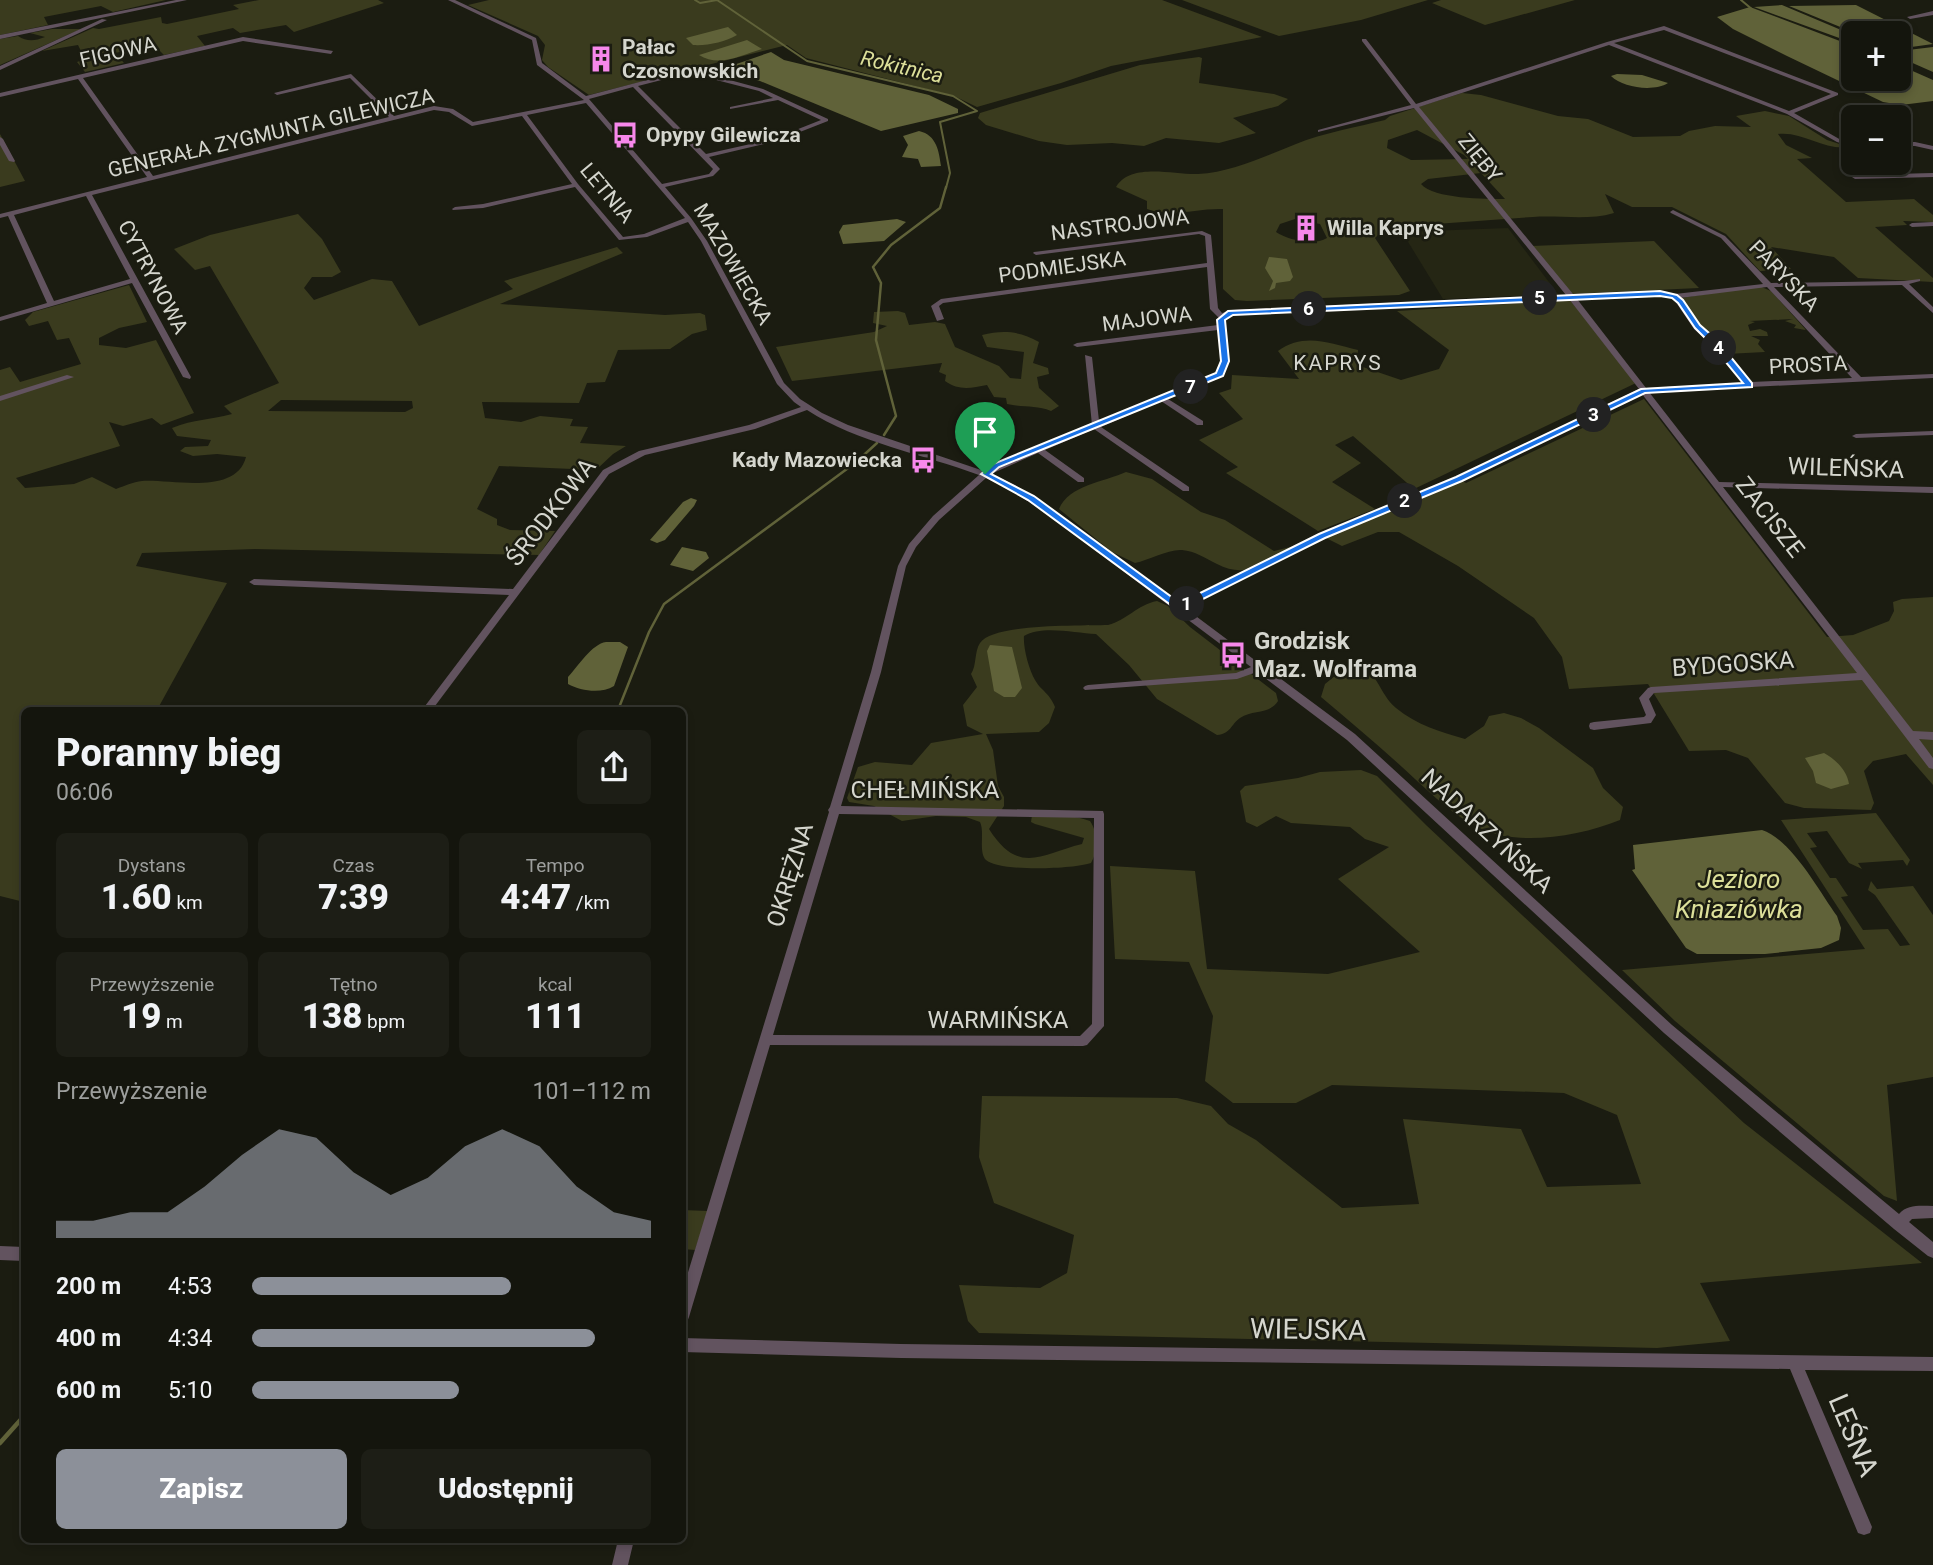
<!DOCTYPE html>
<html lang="pl">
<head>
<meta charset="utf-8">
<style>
  body { margin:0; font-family:Roboto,sans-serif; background:#1d1e16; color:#f1f3f6; height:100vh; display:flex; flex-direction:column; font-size:26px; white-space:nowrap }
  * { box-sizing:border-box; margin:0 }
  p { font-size:23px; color:#9d9f9d }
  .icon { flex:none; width:38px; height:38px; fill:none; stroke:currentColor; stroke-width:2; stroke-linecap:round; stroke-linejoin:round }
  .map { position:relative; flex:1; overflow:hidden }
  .panel { position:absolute; left:21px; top:707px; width:665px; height:836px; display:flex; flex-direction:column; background:#14150d; border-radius:10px; box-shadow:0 4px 10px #0003,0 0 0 2px #33342e }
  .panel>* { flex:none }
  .buttons { position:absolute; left:1841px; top:21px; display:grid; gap:14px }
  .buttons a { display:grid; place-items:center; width:70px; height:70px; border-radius:10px; background:#14150d; box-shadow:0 4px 10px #0003,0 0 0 2px #33342e; font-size:35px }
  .pin { position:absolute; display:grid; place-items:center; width:60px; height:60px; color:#fff; margin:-72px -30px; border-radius:50% 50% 50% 0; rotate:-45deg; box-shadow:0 0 7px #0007 }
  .pin .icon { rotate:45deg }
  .km { position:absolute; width:35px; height:35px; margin:-18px; border-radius:50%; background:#222; color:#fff; font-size:19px; line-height:35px; text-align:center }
  .round { display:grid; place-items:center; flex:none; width:74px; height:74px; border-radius:10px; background:#1d1e16 }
  .summary { display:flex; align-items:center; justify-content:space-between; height:119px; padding:0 35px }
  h1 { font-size:38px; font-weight:800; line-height:52px }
  .figures { display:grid; grid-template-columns:repeat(3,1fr); gap:10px; height:119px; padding:7px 35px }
  .figures div { display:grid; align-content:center; border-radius:10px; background:#1d1e16; text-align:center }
  .figures b { font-size:35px; font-weight:800 }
  .figures small { font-size:19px; font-weight:400 }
  .figures p { font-size:19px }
  .chart { height:196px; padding:14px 35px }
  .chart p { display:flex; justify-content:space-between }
  .chart svg { width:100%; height:126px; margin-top:7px; fill:#8c9099; opacity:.7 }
  .button { display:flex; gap:14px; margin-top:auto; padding:14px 35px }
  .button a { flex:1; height:80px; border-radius:10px; background:#8c9099; color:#fff; font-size:28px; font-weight:800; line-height:80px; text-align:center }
  .button a+a { background:#1d1e16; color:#f1f3f6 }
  ul { padding:0 35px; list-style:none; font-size:23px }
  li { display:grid; grid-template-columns:112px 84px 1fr; align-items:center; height:52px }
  li i { height:18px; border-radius:9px; background:#8c9099 }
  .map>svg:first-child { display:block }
  .built { fill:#252614 }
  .green { fill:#3a3b1e; fill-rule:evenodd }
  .water { fill:#606239 }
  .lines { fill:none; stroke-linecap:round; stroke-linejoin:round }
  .stream-far2 { stroke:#606239; stroke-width:2 }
  .stream-far1 { stroke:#606239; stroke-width:2.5 }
  .stream { stroke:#606239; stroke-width:4.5 }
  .minor { fill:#62535f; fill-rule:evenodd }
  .route { fill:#1a73e8; stroke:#fff; stroke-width:2; fill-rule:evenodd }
  .labels { text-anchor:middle; stroke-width:5; stroke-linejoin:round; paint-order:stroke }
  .far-poi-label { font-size:21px; font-weight:bold; fill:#d5d6ce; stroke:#1b1c11; text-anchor:start }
  .far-street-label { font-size:21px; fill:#d5d6ce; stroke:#1b1c11 }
  .far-water-label { font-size:21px; font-style:italic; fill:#dde09a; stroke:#1b1c11 }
  .far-neighbourhood-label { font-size:21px; letter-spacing:2px; fill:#d5d6ce; stroke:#1b1c11 }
  .street-label { font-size:24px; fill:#d5d6ce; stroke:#1b1c11 }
  .poi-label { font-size:24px; font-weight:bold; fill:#d5d6ce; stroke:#1b1c11; text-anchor:start }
  .water-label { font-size:26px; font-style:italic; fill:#dde09a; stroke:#1b1c11 }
  .near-street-label { font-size:28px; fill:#d5d6ce; stroke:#1b1c11 }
</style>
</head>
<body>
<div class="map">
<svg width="1933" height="1565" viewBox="0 0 1933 1565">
  <rect width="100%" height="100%" fill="#1b1c11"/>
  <path class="built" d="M1508 228 1558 294 1443 299 1402 232Z"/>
  <path class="green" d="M0 0H166L113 12 101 6 44 17 48 25 0 35Z
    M259 0H378L384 3 294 32 286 25 240 33 233 28 197 36 205 46 164 55 154 45 115 53 124 63 85 72 77 62 85 59 78 45 42 51 93 28 99 29 161 17 162 23 167 24 239 9 233 5Z
    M489 0H1162L1262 37 1111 66 1061 83 977 107 954 96 806 58 787 45 589 95 548 67 542 60 545 45 538 36 468 5Z
    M1182 0H1428L1361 20 1279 36Z
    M1441 0H1575L1485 25 1432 3Z
    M52 29H81L0 65V39L18 36C27 42 35 41 45 37L30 33Z
    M1199 57 1202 58 1199 83 1274 94 1288 99 1278 106 1233 118 1256 133 1219 143 1166 138 1144 146 1112 143 1067 145 1039 141 986 125 978 118 980 113 1140 65Z
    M1462 93 1481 95 1558 116 1588 119 1633 137 1680 136 1689 131 1715 126 1751 127 1736 116 1765 111 1789 116 1827 140 1849 147C1825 151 1803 131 1778 134L1786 145 1812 158 1797 159 1846 202 1914 199 1933 215V222L1903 221 1907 225 1875 227 1933 278V282L1858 278 1834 257 1771 247 1791 269 1760 271 1726 234 1672 207H1632L1605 194 1614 213C1587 221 1560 215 1533 217 1484 220 1436 225 1387 226L1375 238 1410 291 1399 295 1247 301 1235 300 1223 289V209C1198 208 1170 218 1147 209V201L1116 187C1131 162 1174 175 1198 174 1232 172 1265 156 1296 144 1323 133 1357 127 1385 120L1390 116ZM1417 130 1464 155 1468 159 1411 160 1387 148 1388 140ZM1481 173 1505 199C1485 199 1434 199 1421 184L1428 179ZM1295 219 1320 224 1327 238C1314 246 1288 240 1276 232L1280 224Z
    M0 134 25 181 0 187Z
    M298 214 322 239 341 272 332 277H312L304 288 314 300 372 279 392 281 419 326 513 289 504 281 617 247 623 253 500 304 665 315 700 313 705 315 707 330 692 334 670 349 618 350 605 382 587 383 579 403 482 402 485 418 521 422 540 416 573 419 570 426 588 427 580 443 626 446 613 454 596 470 499 466 477 509 497 519V525L510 530 555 531 539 555 255 549 142 553 136 566 227 583 157 710H24V902L0 896V370L10 367 20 382 81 364 69 338 57 340 48 321 29 326 25 320 33 312 129 285 147 322 119 328 99 338V345L126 348 156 340 194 413 161 425 152 418 123 426 109 422 120 446 16 478 25 488 74 484 92 477 116 489C124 486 133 482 142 481 171 479 236 496 246 457L217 454 193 456 180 451 185 447 208 446 211 440 177 436 172 428C195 419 209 420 232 414L224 406 279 383 210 266 195 270 174 249 210 235ZM281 400 412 401 413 408 405 412 268 411Z
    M1654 241 1699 288 1570 294 1532 246Z
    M1759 286 1771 291 1806 330 1794 328 1796 325 1785 321 1793 319 1750 321 1755 322 1748 325 1750 331 1760 329 1767 332 1768 336H1751L1760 340 1758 344 1765 352 1726 354 1703 331 1681 298Z
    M1570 300 1636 383 1414 489 1353 436 1335 445 1361 463 1332 482 1375 509 1318 531 1226 473 1238 467 1199 440 1243 419 1219 393 1231 389 1232 375 1299 379 1278 351C1304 332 1329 343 1358 350L1357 365 1401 380 1439 369 1449 350 1397 311Z
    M898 311 905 313 909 325 935 322 945 324 955 347 999 366 1010 378 1021 379 1024 352 987 347 982 335C1003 330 1020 331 1039 342L1033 363 1048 368 1049 374 1037 377 1039 388 1059 406 1051 411C1036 405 1024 408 1007 404L1006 398 994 397 987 385C971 388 959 391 945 381L946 375 939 372 942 363 792 381 776 347 874 332 887 326 873 323 874 312Z
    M1644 399 1827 637 1853 635 1889 621 1894 611 1893 602 1902 599 1933 597V785L1906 754 1873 761 1864 771 1874 803 1871 810 1804 808 1785 803 1748 758 1726 750 1689 751 1648 684 1569 689 1562 657 1534 618 1458 566 1399 532H1378L1342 546 1322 536 1459 479 1466 483Z
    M1126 472 1152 479 1201 512 1225 520 1274 551 1302 544C1275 559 1248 581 1217 564 1205 558 1195 551 1182 550 1168 549 1149 560 1135 563L1112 552 1059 509C1069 485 1104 482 1126 472Z
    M1157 601 1168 606 1190 627 1276 693 1278 701C1269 715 1253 709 1240 718 1231 724 1231 734 1217 735L1157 699 1129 665 1096 634C1075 633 1042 625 1024 636 1023 648 1029 670 1035 680 1042 692 1049 692 1055 707L1049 723 1039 732 986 734 993 750 998 786 1004 797V806L989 829C1019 876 1041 854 1082 844L1084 838 1035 824 1031 822 1032 815C1052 815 1071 814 1090 821 1098 832 1098 852 1091 863 1074 869 999 872 986 860 978 852 985 832 980 822L966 817 936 816 902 821 874 806 849 802 847 798 858 767 875 762 912 765 931 743 983 734 967 726 963 705 977 687 971 674C977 665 974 652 980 643 993 623 1083 626 1108 625 1127 620 1137 605 1157 601Z
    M1352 662C1378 668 1378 693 1396 708 1417 725 1440 732 1465 739L1484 726 1489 716 1504 713 1521 718 1539 728 1593 768 1603 788 1623 807 1620 820C1586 834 1540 842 1504 836 1464 829 1431 793 1402 767 1376 743 1348 720 1321 697L1325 684Z
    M1361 770 1377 776 1426 825 1744 1123 1922 1263 1700 1283 1730 1341 1657 1348 979 1333 968 1321 959 1285 1040 1288 1067 1273 1074 1235 994 1203 979 1157 982 1096 1177 1098 1211 1106 1228 1124 1256 1140 1342 1208 1419 1204 1403 1119 1521 1129 1547 1187 1641 1184 1617 1115 1564 1093 1332 1085 1296 1103H1233L1205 1081 1213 1016 1189 962 1115 959 1110 866 1195 871 1207 969 1328 974 1420 952 1338 879 1389 847 1365 839 1350 827 1291 823 1276 816 1257 827 1246 822 1240 791 1245 786 1298 778 1320 772Z
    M1876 813 1910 860 1907 866 1903 860 1858 863 1862 869 1849 863 1827 831 1807 833 1817 847 1810 848 1830 878H1836L1848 896 1841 897 1863 930 1888 929 1900 946 1910 945 1875 895 1868 890 1871 881 1877 889 1913 886 1933 915V1077L1887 1085 1897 1201 1884 1196 1675 1021 1622 970 1865 949 1781 820Z
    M682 1210 708 1211 695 1250 683 1249Z"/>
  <path class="water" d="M1782 5 1853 35V43L1754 7Z
    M1856 5 1933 44 1904 48 1908 50 1933 47V72L1899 57V33H1855L1789 6Z
    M1750 7 1853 46V79H1899V65L1933 80V101L1901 105 1883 102 1787 56 1733 29 1717 17Z
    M728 27 737 35C725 42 707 46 693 45L686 38Z
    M747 40 762 49C741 55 719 68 699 55Z
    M771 52 784 60 929 95 958 109V113L881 131 760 81 719 70Z
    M1617 74 1642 75 1668 83C1654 92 1623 88 1611 76Z
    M919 131C937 135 939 152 941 166L921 167 918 159 902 157 908 145 903 136Z
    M897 219 906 222 884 241 843 244 839 232 843 225Z
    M1269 257 1287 259 1293 277 1290 281 1276 283 1275 288 1269 291 1273 281 1265 268Z
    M691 498 697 500 694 506 665 540 657 543 650 540 683 502Z
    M682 547 706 552 709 558 693 571 670 565Z
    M606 642H620L628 647 614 686C601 694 581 691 568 684V677C579 665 592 644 606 642Z
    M990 645 1012 647 1022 688 1015 697H1004L994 691 987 651Z
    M1824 753C1835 759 1847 770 1849 784L1831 789 1816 783 1813 771 1805 758Z
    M1762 830C1791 839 1819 891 1837 916L1841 928 1839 940 1821 948 1765 954H1697L1686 948 1632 870 1635 869 1633 845Z"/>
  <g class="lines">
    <path class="stream-far2" d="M695 0 700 3 717 0 807 61 953 96 977 111 940 122 950 173 946 188
      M1741 0 1753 10"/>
    <path class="stream-far1" d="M884 435 896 416 876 340 881 283 873 267 891 245 940 208 946 187
      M618 710 649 632 664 604 855 463 877 443"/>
    <path class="stream" d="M0 1443 24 1416"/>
    <path class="minor" d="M176 0H187L0 39V35Z
      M448 0H455L536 38 542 63 586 96 689 69 763 89 828 119V121L777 141 709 157 720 169 713 176 665 187 691 218 707 241 784 383 800 399 822 413 848 425 984 471 1034 449V446H1040L1092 425 1085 355 1092 357 1099 421 1217 373 1221 361 1218 330 1077 347 1073 345 1077 343 1218 325 1219 318 1210 309 1207 267 943 303 939 306 944 319 937 321 931 306 941 299 1207 263 1205 236 1199 234 1036 255 1033 253 1034 252 1202 231 1211 235 1218 308 1222 313 1231 310 1566 295 1414 108 1318 132V130L1411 105 1362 41V39H1366L1416 104 1607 42 1664 26 1838 93V95L1794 113 1841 140 1853 143V147L1837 142 1787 114 1609 45 1419 107 1573 294 1653 291 1675 294 1763 284 1721 238 1671 213 1670 212 1673 210 1725 236 1771 283 1904 281 1920 279V281L1909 284 1933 307V313L1902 285 1774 287 1861 377 1933 374V378L1649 392 1719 482 1933 487V493L1723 487 1913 731 1933 732V740L1919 739 1933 758V769L1929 768 1862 680 1654 693 1649 699 1656 715 1651 723 1594 730 1590 729 1589 726 1590 723 1594 722 1644 717 1646 715 1639 698 1648 688 1651 687 1857 673 1642 394 1462 481 1325 538 1185 608 1260 664 1263 665 1265 667 1355 734 1672 1025 1899 1214C1908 1204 1920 1206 1933 1206V1218L1912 1219 1909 1222 1933 1242V1258L1928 1256 1894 1229 1664 1033 1347 740 1257 672 1237 679 1085 690 1083 688 1085 686 1088 685 1236 673 1251 667 1043 511 1009 489 986 478 939 520 916 547 906 566 881 672 841 806 1103 811 1104 814V1026L1087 1045 1083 1046 770 1045 689 1317 687 1322 682 1324V1292L829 812 828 810 830 807 871 672 898 566 909 544 933 516 979 475C923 454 858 443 807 410L755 429 645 455 609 474 432 710H422L509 595 254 585 249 582 254 579 513 589 603 470 639 451 749 425 801 407 794 402 777 384 701 241 688 222 647 237 619 240 575 187 483 208 453 210 452 209 455 207 483 204 572 184 522 116 472 126 449 112 434 110 92 195 191 377 190 379 183 377 132 283 0 321V317L47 303 8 216 0 218V214L147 177 78 79 0 97V93L243 37 333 51 331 54 243 41 83 78 153 176 389 117 350 78 277 95 274 93 351 74 394 116 434 106 453 109 473 122 584 100 537 65 532 40ZM1664 30 1831 94 1789 111 1614 43ZM689 73 759 91 773 98 730 107V109L778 100 821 120 773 139 706 154 638 86ZM633 87 713 169 709 174 662 184 589 99ZM586 103 685 218 644 234 623 237 578 184 527 115ZM86 196 130 279 54 301 14 215ZM1767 287 1852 378 1751 382 1717 340 1700 325 1680 298ZM1653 295 1673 298 1694 329 1711 344 1743 383 1646 388 1577 299ZM1569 299 1639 389 1456 477 1319 534 1179 603 1040 501 1015 485 991 474 1038 453 1078 482H1084V478L1045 450 1094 429 1183 491H1189V487L1101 427 1161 401 1197 425H1203V421L1168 399 1223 376 1229 361 1225 320 1227 316 1232 314ZM839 814 1094 818 1092 1024 1080 1036 773 1035Z
      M1933 11V15L1910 19 1907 17Z
      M102 19 107 20 0 70V66Z
      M0 137 3 139 15 161 14 162 9 161 0 145Z
      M1899 142H1915L1933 146V150L1915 146H1899Z
      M1933 173V177L1855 179 1852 177 1855 175Z
      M1933 222V226L1912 227 1909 225 1912 223Z
      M67 375 74 377 0 401V396Z
      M1933 431V435L1856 438 1852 436 1856 434Z
      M0 1246 24 1247V1261L0 1260Z
      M682 1338 901 1344 1933 1357V1371L1805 1370 1872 1527 1870 1533 1864 1535 1858 1533 1790 1369 901 1358 682 1352Z
      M618 1540H634L628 1565H612Z"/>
  </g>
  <path class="route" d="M1660 291 1677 295 1683 300 1700 325 1717 340 1752 383V387L1645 393 1462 481 1325 538 1179 611 1028 500 981 474 993 464 1216 373 1221 361 1217 320 1228 311ZM1660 296 1672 298 1678 303 1695 328 1711 344 1743 383 1641 389 1456 477 1319 534 1180 603 1034 496 991 474 999 467 1223 376 1229 361 1225 320 1233 315Z"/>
  <defs>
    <g id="building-bare" transform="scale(2.1)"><path d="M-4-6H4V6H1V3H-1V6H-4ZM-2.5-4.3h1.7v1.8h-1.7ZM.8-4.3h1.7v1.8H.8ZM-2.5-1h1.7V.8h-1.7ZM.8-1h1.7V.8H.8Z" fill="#f788eb" stroke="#1b1c11" stroke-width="2.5" paint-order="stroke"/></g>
    <g id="bus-bare" transform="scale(2.1)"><path d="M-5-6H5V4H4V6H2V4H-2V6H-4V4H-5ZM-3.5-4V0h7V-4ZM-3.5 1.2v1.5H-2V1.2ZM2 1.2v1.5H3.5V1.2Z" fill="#f788eb" stroke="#1b1c11" stroke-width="2.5" paint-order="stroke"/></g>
  </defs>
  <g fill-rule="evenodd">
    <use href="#building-bare" x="601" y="59"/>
    <use href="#bus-bare" x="625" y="135"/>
    <use href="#building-bare" x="1306" y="228"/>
    <use href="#bus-bare" x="923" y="460"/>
    <use href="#bus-bare" x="1233" y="655"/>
  </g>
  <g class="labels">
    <g class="far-poi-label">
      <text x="622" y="54">Pałac<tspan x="622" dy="24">Czosnowskich</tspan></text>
      <text x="646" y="142">Opypy Gilewicza</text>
      <text x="1327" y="235">Willa Kaprys</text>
      <text x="902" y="467" text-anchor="end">Kady Mazowiecka</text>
    </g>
    <g class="far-street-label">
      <text transform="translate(118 52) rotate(-13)" y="7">FIGOWA</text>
      <text transform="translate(271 133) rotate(-13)" y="7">GENERAŁA ZYGMUNTA GILEWICZA</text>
      <text transform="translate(1480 158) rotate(51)" y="7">ZIĘBY</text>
      <text transform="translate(607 193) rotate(50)" y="7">LETNIA</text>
      <text transform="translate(1120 225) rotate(-7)" y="7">NASTROJOWA</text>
      <text transform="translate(733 264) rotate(60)" y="7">MAZOWIECKA</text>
      <text transform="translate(1062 267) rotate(-8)" y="7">PODMIEJSKA</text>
      <text transform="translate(1784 276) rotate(46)" y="7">PARYSKA</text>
      <text transform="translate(153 277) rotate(62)" y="7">CYTRYNOWA</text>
      <text transform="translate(1147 319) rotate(-7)" y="7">MAJOWA</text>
      <text transform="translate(1808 365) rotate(-3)" y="7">PROSTA</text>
    </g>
    <g class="far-water-label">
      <text transform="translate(902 67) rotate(13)" y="7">Rokitnica</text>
    </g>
    <g class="far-neighbourhood-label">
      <text x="1338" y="370">KAPRYS</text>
    </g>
    <g class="street-label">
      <text transform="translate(1846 468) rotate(2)" y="8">WILEŃSKA</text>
      <text transform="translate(551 512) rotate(-52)" y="8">ŚRODKOWA</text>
      <text transform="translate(1770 517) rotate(52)" y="8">ZACISZE</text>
      <text transform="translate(1733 664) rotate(-4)" y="8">BYDGOSKA</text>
      <text x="925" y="798">CHEŁMIŃSKA</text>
      <text transform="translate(1487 831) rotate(43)" y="8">NADARZYŃSKA</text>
      <text transform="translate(790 875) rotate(-73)" y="8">OKRĘŻNA</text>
      <text x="998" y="1028">WARMIŃSKA</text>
    </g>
    <g class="poi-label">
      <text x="1254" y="649">Grodzisk<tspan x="1254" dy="28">Maz. Wolframa</tspan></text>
    </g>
    <g class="water-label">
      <text x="1739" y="888">Jezioro<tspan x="1739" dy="30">Kniaziówka</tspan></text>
    </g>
    <g class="near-street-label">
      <text transform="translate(1308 1329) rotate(1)" y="10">WIEJSKA</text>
      <text transform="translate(1854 1435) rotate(67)" y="10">LEŚNA</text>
    </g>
  </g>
</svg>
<div class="buttons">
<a>+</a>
<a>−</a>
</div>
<div class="pin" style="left:985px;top:474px;background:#1e9e55"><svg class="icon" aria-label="arrive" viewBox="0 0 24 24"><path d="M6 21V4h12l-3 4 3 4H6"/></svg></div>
<b class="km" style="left:1187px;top:604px">1</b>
<b class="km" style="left:1405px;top:501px">2</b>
<b class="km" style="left:1594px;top:415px">3</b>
<b class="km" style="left:1719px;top:348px">4</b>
<b class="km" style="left:1540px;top:298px">5</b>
<b class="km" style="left:1309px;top:309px">6</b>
<b class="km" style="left:1191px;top:387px">7</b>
<section class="panel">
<div class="summary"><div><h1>Poranny bieg</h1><p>06:06</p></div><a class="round"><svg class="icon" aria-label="share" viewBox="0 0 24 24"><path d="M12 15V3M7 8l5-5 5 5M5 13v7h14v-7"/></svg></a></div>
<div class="figures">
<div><p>Dystans</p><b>1.60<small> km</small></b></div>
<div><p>Czas</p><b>7:39</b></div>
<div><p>Tempo</p><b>4:47<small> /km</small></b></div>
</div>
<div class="figures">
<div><p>Przewyższenie</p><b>19<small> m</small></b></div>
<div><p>Tętno</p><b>138<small> bpm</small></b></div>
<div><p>kcal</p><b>111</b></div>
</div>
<div class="chart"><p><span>Przewyższenie</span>101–112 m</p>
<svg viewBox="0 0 160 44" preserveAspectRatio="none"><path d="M0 44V38L10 38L20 35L30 35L40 26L50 15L60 6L70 9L80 21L90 29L100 23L110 12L120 6L130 12L140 26L150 35L160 38V44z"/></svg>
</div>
<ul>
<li><b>200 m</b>4:53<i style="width:65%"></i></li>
<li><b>400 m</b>4:34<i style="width:86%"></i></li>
<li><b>600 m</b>5:10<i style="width:52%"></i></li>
</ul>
<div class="button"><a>Zapisz</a><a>Udostępnij</a></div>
</section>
</div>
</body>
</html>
